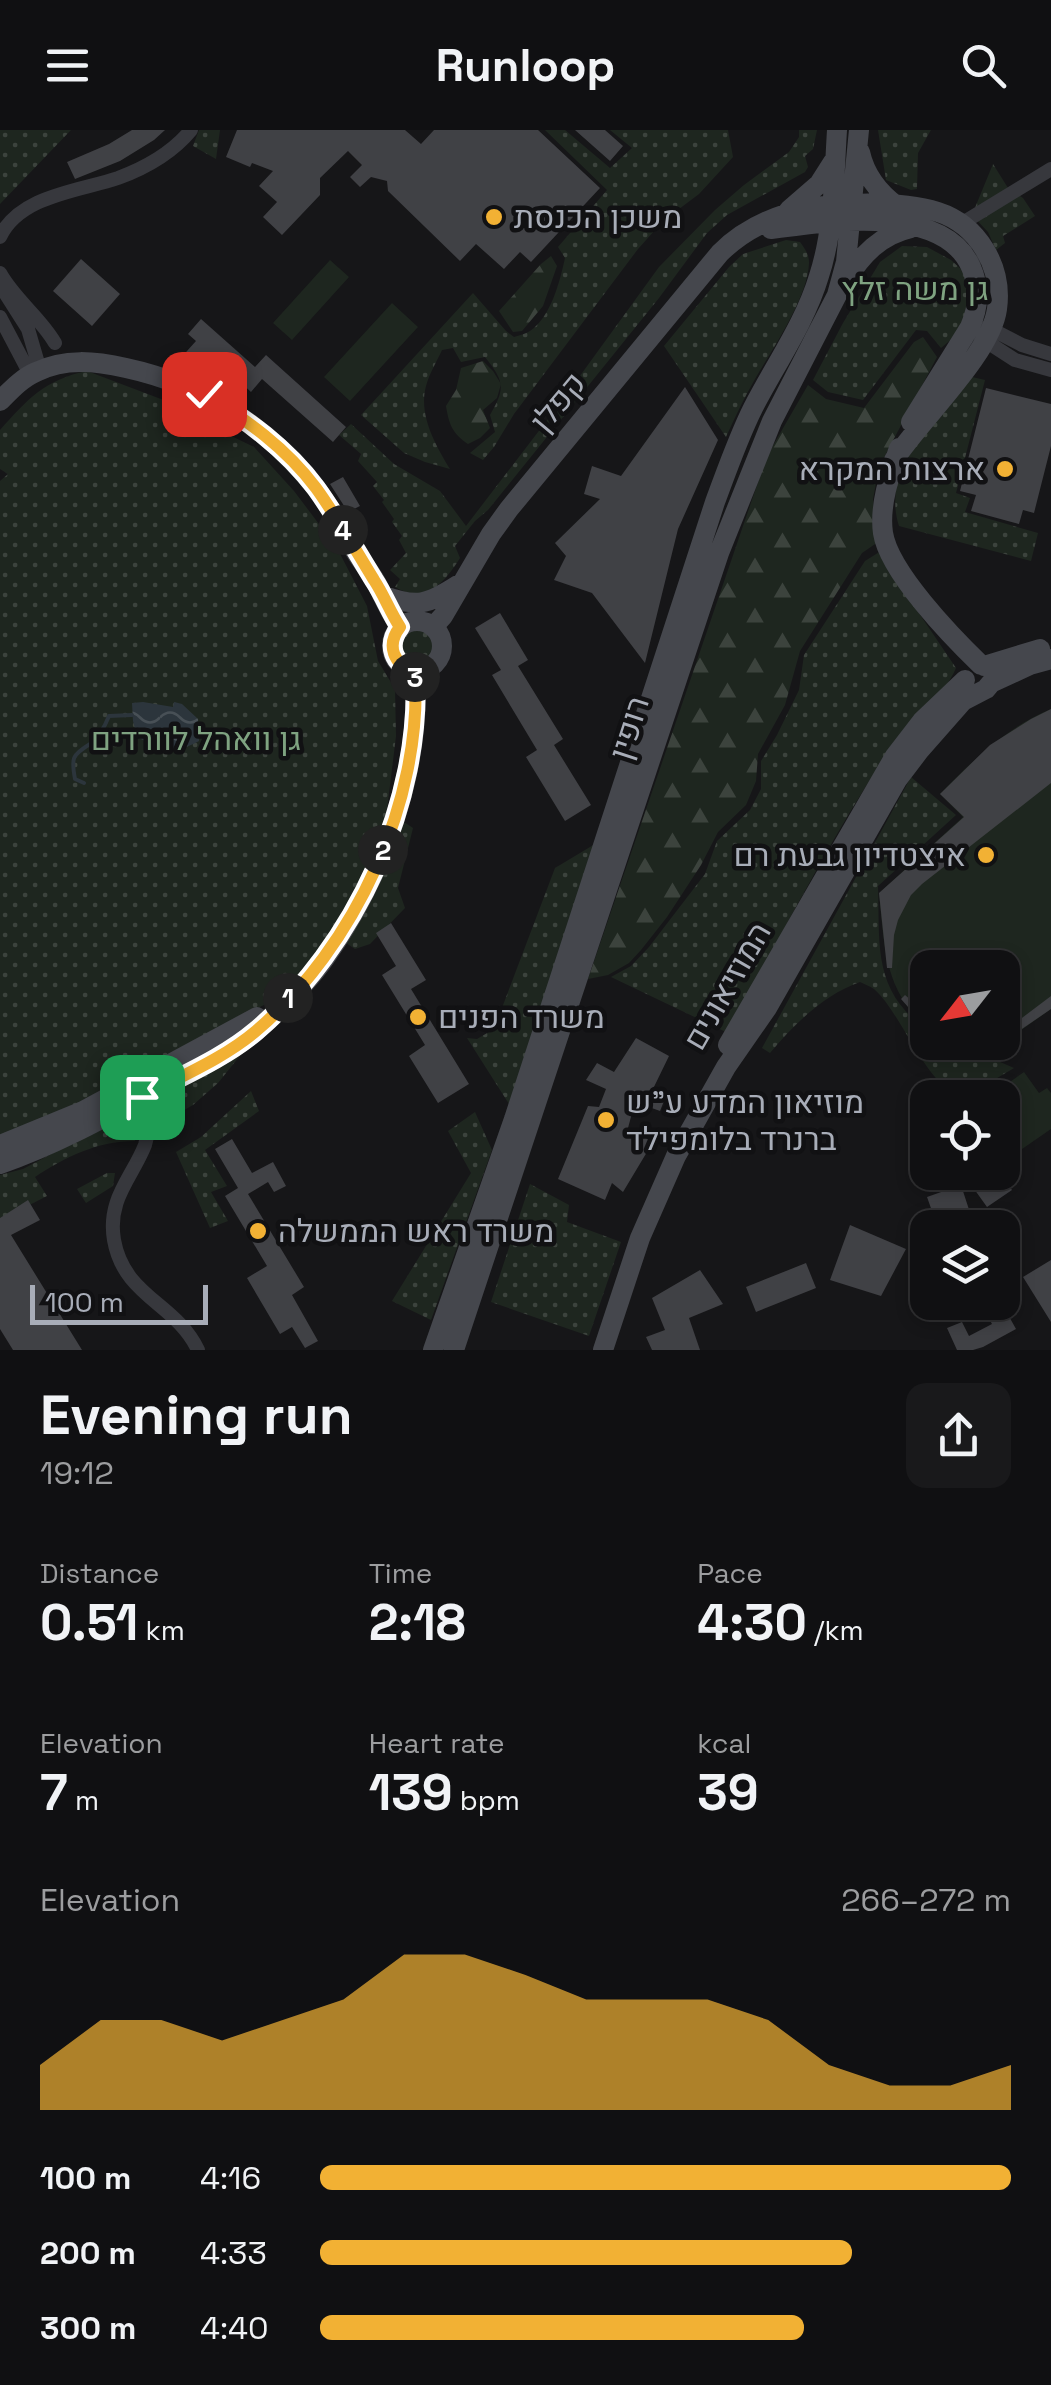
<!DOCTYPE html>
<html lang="en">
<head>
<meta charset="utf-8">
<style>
  body { margin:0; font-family:"Space Grotesk",Heebo,sans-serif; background:#19191b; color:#f1f3f6; height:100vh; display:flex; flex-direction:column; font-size:38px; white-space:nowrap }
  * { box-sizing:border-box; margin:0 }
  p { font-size:32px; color:#9c9d9f }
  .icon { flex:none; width:55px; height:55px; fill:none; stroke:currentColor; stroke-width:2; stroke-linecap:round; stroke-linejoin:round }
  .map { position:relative; height:1220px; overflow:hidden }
  .drawer { display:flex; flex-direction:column; background:#101012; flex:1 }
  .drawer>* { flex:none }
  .needle { width:65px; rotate:239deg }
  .tools { position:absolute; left:910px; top:820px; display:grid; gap:20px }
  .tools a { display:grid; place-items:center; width:110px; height:110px; border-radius:20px; background:#101012; box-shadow:0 5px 15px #0003,0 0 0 2px #303032; font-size:50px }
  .scale { position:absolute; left:30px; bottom:25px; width:178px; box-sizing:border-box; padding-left:10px; border:5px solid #a8adb8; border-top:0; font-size:28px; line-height:35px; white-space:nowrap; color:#a8adb8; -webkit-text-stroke:8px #111113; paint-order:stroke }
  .pin { position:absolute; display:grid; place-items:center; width:85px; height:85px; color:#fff; margin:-42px; border-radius:20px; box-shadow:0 5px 15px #0006 }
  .km { position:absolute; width:50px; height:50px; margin:-25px; border-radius:50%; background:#222; color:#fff; font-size:28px; line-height:50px; text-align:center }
  .round { display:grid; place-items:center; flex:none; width:105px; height:105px; border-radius:20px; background:#19191b }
  .head { display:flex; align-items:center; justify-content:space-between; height:170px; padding:0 40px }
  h1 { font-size:55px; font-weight:700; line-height:75px }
  .figures { display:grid; grid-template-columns:repeat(3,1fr); gap:15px; height:170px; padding:10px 40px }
  .figures div { display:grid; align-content:center }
  .figures b { font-size:50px; font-weight:700 }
  .figures small { font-size:28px; font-weight:400 }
  .figures p { font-size:28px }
  .chart { height:280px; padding:20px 40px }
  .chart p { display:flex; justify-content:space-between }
  .chart svg { width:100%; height:180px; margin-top:10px; fill:#f2b134; opacity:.7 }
  ul { padding:0 40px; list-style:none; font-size:32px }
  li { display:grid; grid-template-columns:160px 120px 1fr; align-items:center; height:75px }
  li i { height:25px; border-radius:12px; background:#f2b134 }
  header { display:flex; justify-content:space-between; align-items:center; height:130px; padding:0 40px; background:#101012; font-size:45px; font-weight:700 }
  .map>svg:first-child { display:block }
  .grass { fill:#1e261f }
  .forest { fill:url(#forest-firs) }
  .park { fill:url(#park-dots) }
  .water { fill:url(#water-waves) }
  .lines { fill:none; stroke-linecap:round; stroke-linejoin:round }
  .stream { stroke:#2c353c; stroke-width:4 }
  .building { fill:#404145 }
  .street { stroke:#37383d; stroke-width:14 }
  .secondary { stroke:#45474d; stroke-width:20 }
  .route-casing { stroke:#fff; stroke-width:20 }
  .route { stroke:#f2b134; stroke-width:12 }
  .poi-dot { fill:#f2b134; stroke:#111113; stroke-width:4 }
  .labels { text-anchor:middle; stroke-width:9; stroke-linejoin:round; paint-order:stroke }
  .poi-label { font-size:32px; fill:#a8adb8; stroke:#111113; text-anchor:start }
  .park-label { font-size:32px; fill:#7fa381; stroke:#111113 }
  .street-label { font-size:32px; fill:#a8adb8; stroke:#111113 }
</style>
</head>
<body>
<header><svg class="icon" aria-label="menu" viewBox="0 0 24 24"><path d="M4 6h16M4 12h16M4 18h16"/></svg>Runloop<svg class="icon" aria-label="search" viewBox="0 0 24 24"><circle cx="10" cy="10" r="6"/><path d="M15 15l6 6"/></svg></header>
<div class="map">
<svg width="1051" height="1220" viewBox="0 0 1051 1220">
  <defs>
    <pattern id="forest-firs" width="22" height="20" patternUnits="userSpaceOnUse" patternTransform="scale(2.5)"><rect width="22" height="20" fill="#1e261f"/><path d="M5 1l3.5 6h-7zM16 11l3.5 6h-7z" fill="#3c433d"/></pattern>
    <pattern id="park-dots" width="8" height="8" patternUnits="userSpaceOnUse" patternTransform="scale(2.5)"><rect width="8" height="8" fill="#1e261f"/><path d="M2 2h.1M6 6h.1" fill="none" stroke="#3c433d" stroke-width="1.8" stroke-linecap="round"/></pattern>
    <pattern id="water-waves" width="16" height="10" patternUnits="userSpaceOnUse" patternTransform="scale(2.5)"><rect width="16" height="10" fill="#2c353c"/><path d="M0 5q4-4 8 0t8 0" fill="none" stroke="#485056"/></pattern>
  </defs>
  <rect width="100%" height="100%" fill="#161618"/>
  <path class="grass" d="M330 130 349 147 292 210 273 193Z
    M392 173 418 197 350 271 324 247Z
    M1051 579V879L989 923 965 913 1002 912V838H928L927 895C884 864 884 812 879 763L963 687 940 664C973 630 1007 597 1051 579Z
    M1024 942 1039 963 1047 958 1051 963V999L1015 1024 1003 1006 1002 968 988 967Z"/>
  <path class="forest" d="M551 126 557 136 543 176 522 201 513 202 499 181 541 134Z
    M923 207 937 227 879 337 873 369 878 412 862 423 800 521 785 575 758 624 756 651 746 675 718 702 701 735 667 787 641 820 629 833 608 845 588 849 767 326 808 255 826 269 864 278 914 212Z
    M483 231 493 241 501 254 497 268 483 280 490 298 480 308 468 314C452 303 449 294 446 276L456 260 461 238Z"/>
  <path class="park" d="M0 0H71L0 74Z
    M199 0H220L216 29 193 16Z
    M545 0H565L610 38 632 18 610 0H728L733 27 699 64 663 91 638 119 514 284 494 317 483 330 470 323 495 302 490 285C506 258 504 251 485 227L461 232 453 218 442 220C437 231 429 244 426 256 418 285 436 316 450 339L425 332 404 323 361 285 473 163 506 201 514 207C520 205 525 204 530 201 551 187 560 151 565 128L558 117 607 60Z
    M799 0H817L813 19 805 26 808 37 805 42 727 85 707 103 659 168 488 380 475 391 455 416 460 428C444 453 426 475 395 457L400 449 390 440 406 423 399 410 402 406 392 392 394 389 382 372 384 370 373 356 377 352 358 331 361 324 339 305 351 294 394 334 440 361 466 396 561 272 659 137 715 80 744 55 789 22 799 7Z
    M878 0H931L918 23 917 59 911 60 886 50Z
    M993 34 1008 58 1023 68 1035 86 1003 106 1005 113 996 120 988 102 972 85Z
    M786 110 800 112C805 119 809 124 809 133 808 167 772 220 755 249 744 268 735 287 726 307L664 216 729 137 743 124Z
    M902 116 927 117 951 130 964 142 969 170 960 202 941 218 927 201 916 200 863 270 828 262 813 250 843 193 880 132Z
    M87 241 174 274 188 285 254 317 294 361 337 418 367 476 378 531 395 559 396 606 385 696 355 768 291 860 75 978 0 1010V351L8 344 0 339V300C28 269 44 250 87 241Z
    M972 247 985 250 956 363 970 368 965 382 1038 403 1031 431 899 396C880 336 937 289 972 247Z
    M881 421 904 461 956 538C942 571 907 592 888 622 829 710 779 810 728 903L611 847 631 836 649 817 705 744 717 711 750 680 761 659V631L777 605 799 560 804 525 865 431Z
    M398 516a18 18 0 1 1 36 0a18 18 0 1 1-36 0Z
    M911 647 956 685 878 756C880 814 872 862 927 899L928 912 956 913 1014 938 965 967C927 961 903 884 874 859 870 856 864 854 860 852 825 864 793 895 770 923L762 918Z
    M404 692 413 698 398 758 405 778 370 814 355 819 346 813 375 764Z
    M595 714 509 974 467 908 477 909 494 899 555 738Z
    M243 922 218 953 193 975 158 995 151 976Z
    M251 961 259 981 205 1020 227 1056 211 1062 228 1091 210 1098 176 1022 201 1007Z
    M475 982 492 1020 431 1190 392 1171 471 1043 448 1001Z
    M119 988 133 997 135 1011C98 1011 65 1027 35 1047L47 1066 0 1090V1045L23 1039Z
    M107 1043H115L113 1056 86 1073 77 1059Z
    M530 1054 569 1075 567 1092 621 1112 589 1206 491 1172Z"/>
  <path class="water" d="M143 572 173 577 174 572 182 574 198 589 199 611C171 626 163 620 137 607L133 591 132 573Z"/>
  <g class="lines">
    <path class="stream" d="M100 603 110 613
      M84 653 75 649C71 628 72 625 90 614 100 607 105 596 109 586L132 585"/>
  </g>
  <path class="building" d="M132 0H165L154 10 120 31 75 49 67 32 109 14Z
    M237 0H405L421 14 434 0H538L600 58 531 132 520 122 504 139 476 114 460 131 388 61 387 51 371 47 360 57 350 47 362 35 348 21 320 48V65L282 105 263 87 277 72 259 56 273 41 252 33 250 37 226 27Z
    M575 0H605L623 16 610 31Z
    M81 129 120 164 92 196 53 161Z
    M201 189 255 237 266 225 346 297 333 312 262 249 251 262 220 233 204 250 195 246 178 231 196 211 188 204Z
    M685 257 718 310 678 399 645 533 592 463 554 450 566 426 555 413 600 369 584 364 592 336 621 346Z
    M986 258 1051 274V316L1034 383 1023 380 1019 394 971 381 976 365 960 361Z
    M343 347 360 376 348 382 330 354Z
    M500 483 528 530 518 536 563 609 554 615 591 675 565 691 526 627 537 620 492 545 501 540 475 498Z
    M1051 579V653L922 754 911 765 898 790 894 805 892 838H887L879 763 964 687 940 664 990 615 1031 589Z
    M391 793 426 850 411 859 469 954 438 973 409 926 425 915 382 845 396 836 376 803Z
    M905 865 928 885V895L916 886 901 869Z
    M1051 866V879L1006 910 1002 903Z
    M636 908 669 926 652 961 666 966 660 981 635 972 628 998 653 1012 623 1062 612 1053 605 1070 558 1049 588 976 599 977 606 959 586 950 597 933 614 942Z
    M965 912H1004L989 923Z
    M232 1009 252 1043 273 1032 286 1056 274 1062 268 1052 248 1064 304 1157 292 1165 318 1211 305 1218 292 1197 280 1204 247 1148 267 1136 225 1066 238 1058 215 1019Z
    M962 1042H999L1012 1060 987 1077Z
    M961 1055 975 1098H938L927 1067Z
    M28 1070 40 1090 11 1105 82 1220H13L0 1199V1088Z
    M850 1095 906 1119 881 1166 830 1150Z
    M1051 1130V1192L1023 1147Z
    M806 1133 816 1158 756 1182 746 1157Z
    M700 1140 723 1174 689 1188 700 1220H652L646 1207 665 1200 652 1168Z
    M996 1172H1001L1016 1199 983 1217 973 1220H957L947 1198 962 1192 969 1206 992 1194 984 1179Z"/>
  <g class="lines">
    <path class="street" d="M961 94 1051 39
      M0 107C20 65 80 61 118 48 145 38 173 22 191 0
      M0 143C15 170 40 187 55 213
      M0 155 28 199 40 240
      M0 187 30 244
      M985 198 991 199 1022 215 1051 224
      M981 208 1015 230 1051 240
      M140 961C146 978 151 997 145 1015 132 1048 107 1069 114 1110 124 1167 176 1173 198 1220"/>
    <path class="secondary" d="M860 22C865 45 878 62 897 76
      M789 80 819 54 833 32
      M771 99C826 92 943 73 971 137 980 158 979 176 970 197L911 292
      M846 150C862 125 880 105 911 98
      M0 271C11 260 22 248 36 242 65 228 95 231 126 238 200 254 264 294 312 353 330 375 342 400 357 424 364 435 373 445 378 456 385 471 391 484 400 497
      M899 318C890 344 879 375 883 403 889 442 952 507 981 535
      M382 465C417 478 427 475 458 455
      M392 516a25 25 0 1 1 50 0a25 25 0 1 1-50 0Z
      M433 497 443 486 491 404 509 379 720 123C739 104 761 92 786 84 824 71 899 70 938 82 978 95 1003 137 997 179 991 224 921 289 894 330
      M984 536 1040 519
      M728 915 895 626 922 591 965 550
      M0 1015 83 981 257 887
      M0 1034C61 1013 116 981 172 951 200 935 233 921 257 900 278 881 309 851 325 828 382 747 422 640 415 541
      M433 1220 514 989 715 372C727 340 738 308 753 278 775 235 805 193 819 146 834 100 834 48 837 0
      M454 1220 719 423 772 291 837 165 846 132 859 0
      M603 1220 640 1108 676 1026 726 937 767 878 897 650 919 621 963 571 986 559 991 553 1030 535 1051 529"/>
  </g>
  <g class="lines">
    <g class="route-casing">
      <path id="route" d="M142 967C179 947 223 929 256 901 355 817 423 671 415 541 393 535 386 515 400 497 390 482 384 465 374 450 355 419 337 387 316 358 286 318 246 289 204 264"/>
    </g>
    <use href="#route" class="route"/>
  </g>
  <g class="poi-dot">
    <circle cx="494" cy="87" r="10"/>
    <circle cx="1005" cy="339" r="10"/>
    <circle cx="986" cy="725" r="10"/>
    <circle cx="418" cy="887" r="10"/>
    <circle cx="606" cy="990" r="10"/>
    <circle cx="258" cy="1101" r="10"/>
  </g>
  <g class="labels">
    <g class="poi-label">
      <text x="514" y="98">משכן הכנסת</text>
      <text x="985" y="350" text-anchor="end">ארצות המקרא</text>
      <text x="966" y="736" text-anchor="end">איצטדיון גבעת רם</text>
      <text x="438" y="898">משרד הפנים</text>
      <text x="626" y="983">מוזיאון המדע ע"ש<tspan x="626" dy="37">ברנרד בלומפילד</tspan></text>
      <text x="278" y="1112">משרד ראש הממשלה</text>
    </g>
    <g class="park-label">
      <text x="915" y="170">גן משה זלץ</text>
      <text x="196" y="620">גן וואהל לוורדים</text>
    </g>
    <g class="street-label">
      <text transform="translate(558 272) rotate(-50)" y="11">קפלן</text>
      <text transform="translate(629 598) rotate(-72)" y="11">רופין</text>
      <text transform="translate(727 856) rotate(-60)" y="11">המוזיאונים</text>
    </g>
  </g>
</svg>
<div class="tools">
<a><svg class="needle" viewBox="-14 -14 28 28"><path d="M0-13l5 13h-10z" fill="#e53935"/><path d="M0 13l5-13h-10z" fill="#9c9d9f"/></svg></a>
<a><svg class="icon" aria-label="locate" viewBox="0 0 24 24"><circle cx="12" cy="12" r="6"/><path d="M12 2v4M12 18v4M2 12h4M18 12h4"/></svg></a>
<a><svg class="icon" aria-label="layers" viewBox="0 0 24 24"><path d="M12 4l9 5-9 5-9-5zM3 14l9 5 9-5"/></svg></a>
</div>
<div class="scale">100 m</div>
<div class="pin" style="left:142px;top:967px;background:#1e9e55"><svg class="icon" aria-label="arrive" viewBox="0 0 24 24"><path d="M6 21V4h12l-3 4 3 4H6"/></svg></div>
<div class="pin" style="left:204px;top:264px;background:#d93025"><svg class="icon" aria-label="check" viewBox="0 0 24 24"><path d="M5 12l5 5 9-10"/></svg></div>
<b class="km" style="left:288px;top:868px">1</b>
<b class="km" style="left:383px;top:720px">2</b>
<b class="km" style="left:415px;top:547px">3</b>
<b class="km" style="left:343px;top:400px">4</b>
</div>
<section class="drawer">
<div class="head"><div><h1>Evening run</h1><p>19:12</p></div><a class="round"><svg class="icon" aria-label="share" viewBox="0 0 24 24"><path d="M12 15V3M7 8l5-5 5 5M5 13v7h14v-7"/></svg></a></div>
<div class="figures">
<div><p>Distance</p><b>0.51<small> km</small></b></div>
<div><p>Time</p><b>2:18</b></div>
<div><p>Pace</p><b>4:30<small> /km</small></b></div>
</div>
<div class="figures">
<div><p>Elevation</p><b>7<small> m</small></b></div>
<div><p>Heart rate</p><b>139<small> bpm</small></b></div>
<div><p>kcal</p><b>39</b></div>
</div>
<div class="chart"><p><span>Elevation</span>266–272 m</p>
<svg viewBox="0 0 160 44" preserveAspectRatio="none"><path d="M0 44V33L10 22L20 22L30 27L40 22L50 17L60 6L70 6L80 11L90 17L100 17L110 17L120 22L130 33L140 38L150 38L160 33V44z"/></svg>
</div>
<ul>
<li><b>100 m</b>4:16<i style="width:100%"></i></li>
<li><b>200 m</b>4:33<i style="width:77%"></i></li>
<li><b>300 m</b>4:40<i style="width:70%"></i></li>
</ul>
</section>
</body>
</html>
